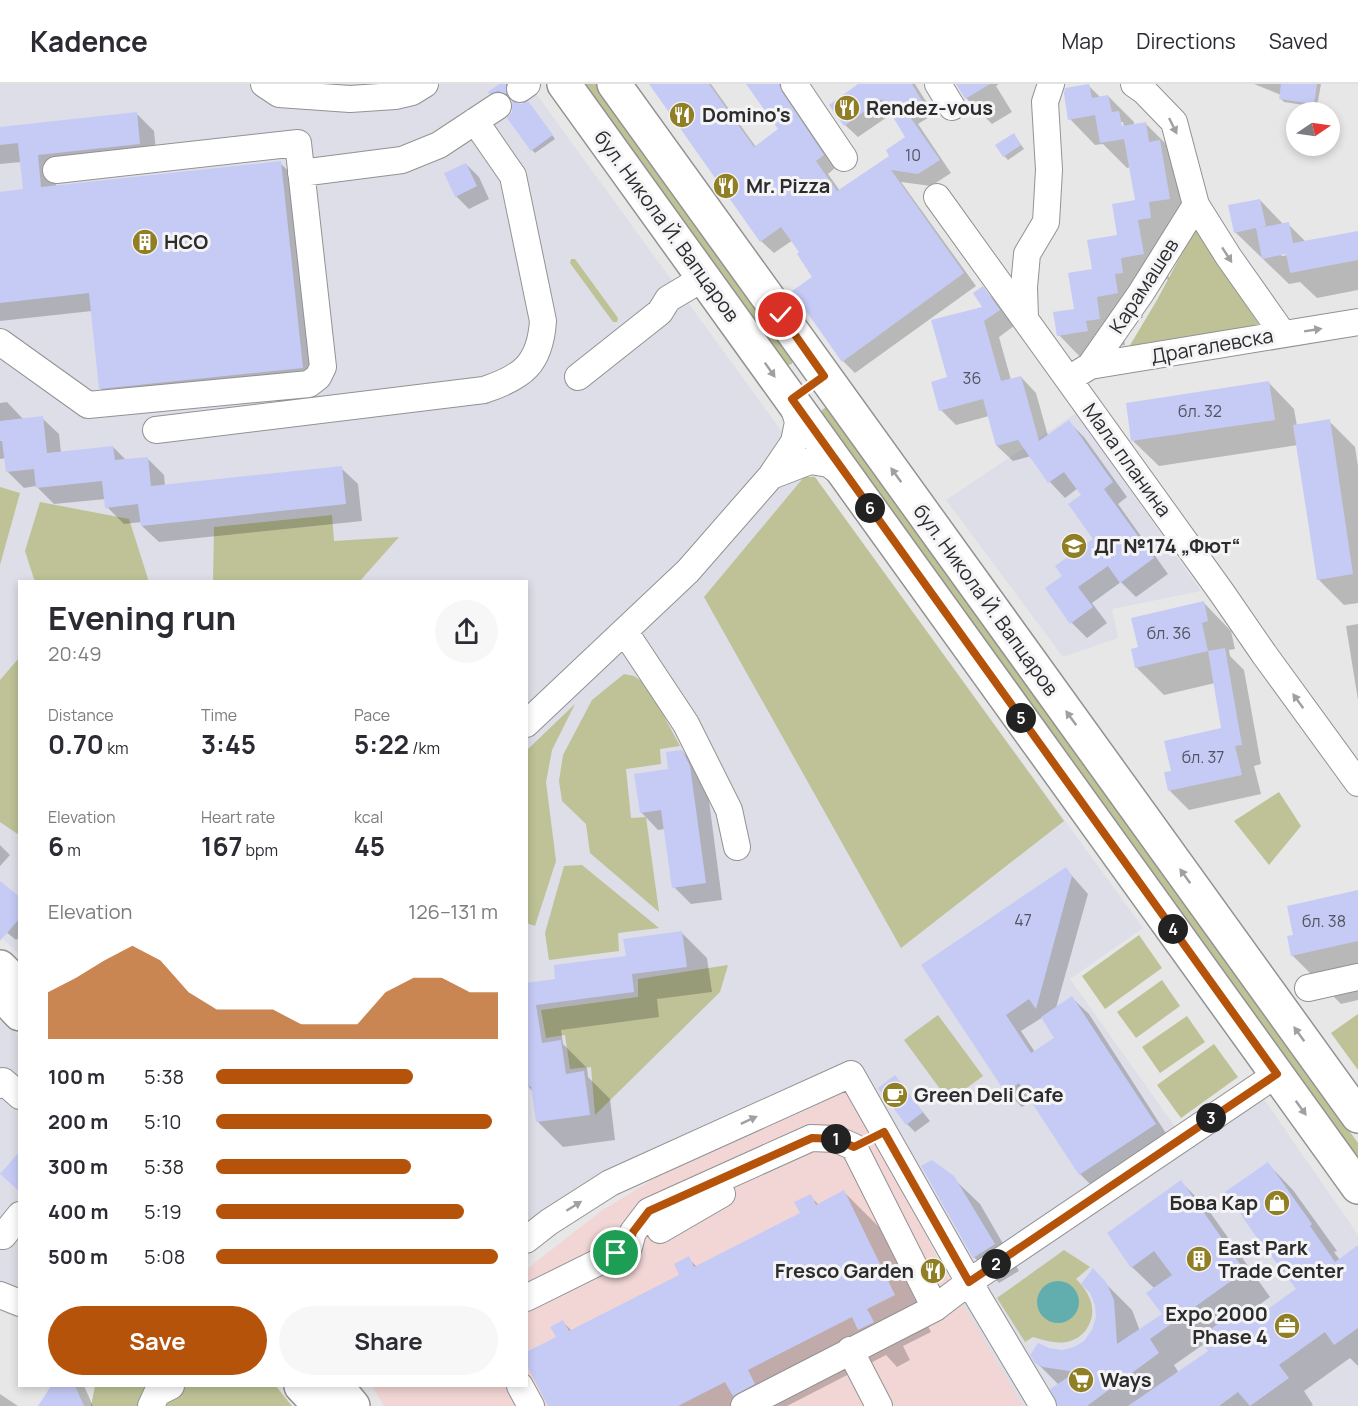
<!DOCTYPE html>
<html lang="en">
<head>
<meta charset="utf-8">
<style>
  body { margin:0; font-family:Manrope,sans-serif; background:#f7f7f7; color:#2b2b33; height:100vh; display:flex; flex-direction:column; font-size:22px; white-space:nowrap }
  * { box-sizing:border-box; margin:0 }
  p { font-size:20px; color:#7c7c81 }
  .icon { flex:none; width:33px; height:33px; fill:none; stroke:currentColor; stroke-width:2; stroke-linecap:round; stroke-linejoin:round }
  .map { position:relative; flex:1; overflow:hidden }
  .panel { position:absolute; left:18px; top:496px; width:510px; height:807px; display:flex; flex-direction:column; background:#fff; border-radius:0px; box-shadow:0 3px 9px #0003 }
  .panel>* { flex:none }
  .needle { width:39px; rotate:77deg }
  .buttons { position:absolute; left:1286px; top:18px; display:grid; gap:12px }
  .buttons a { display:grid; place-items:center; width:54px; height:54px; border-radius:50%; background:#fff; box-shadow:0 3px 9px #0003; font-size:30px }
  .pin { position:absolute; display:grid; place-items:center; width:51px; height:51px; color:#fff; margin:-26px; border:3px solid #fff; border-radius:50%; box-shadow:0 2px 6px #0007 }
  .km { position:absolute; width:30px; height:30px; margin:-15px; border-radius:50%; background:#222; color:#fff; font-size:16px; line-height:30px; text-align:center }
  .round { display:grid; place-items:center; flex:none; width:63px; height:63px; border-radius:32px; background:#f7f7f7 }
  .headline { display:flex; align-items:center; justify-content:space-between; height:102px; padding:0 30px }
  h1 { font-size:33px; font-weight:700; line-height:45px }
  .figures { display:grid; grid-template-columns:repeat(3,1fr); gap:9px; height:102px; padding:6px 30px }
  .figures div { display:grid; align-content:center }
  .figures b { font-size:26px; font-weight:700 }
  .figures small { font-size:16px; font-weight:400 }
  .figures p { font-size:16px }
  .chart { height:168px; padding:12px 30px }
  .chart p { display:flex; justify-content:space-between }
  .chart svg { width:100%; height:108px; margin-top:6px; fill:#b45309; opacity:.7 }
  .cta { display:flex; gap:12px; margin-top:auto; padding:12px 30px }
  .cta a { flex:1; height:69px; border-radius:36px; background:#b45309; color:#fff; font-size:24px; font-weight:700; line-height:69px; text-align:center }
  .cta a+a { background:#f7f7f7; color:#2b2b33 }
  ul { padding:0 30px; list-style:none; font-size:20px }
  li { display:grid; grid-template-columns:96px 72px 1fr; align-items:center; height:45px }
  li i { height:15px; border-radius:8px; background:#b45309 }
  header { display:flex; align-items:center; gap:36px; box-sizing:border-box; height:84px; padding:0 30px; background:#fff; border-bottom:2px solid #e1e1e2 }
  header strong { font-size:28px }
  nav { display:flex; gap:33px; margin-inline-start:auto; font-size:21px }
  .map>svg:first-child { display:block }
  .built { fill:#dddee7 }
  .medical { fill:#f1d6d5 }
  .green { fill:#bec296 }
  .water { fill:#62aeae }
  .shadow { fill:#0003; fill-rule:evenodd }
  .building { fill:#c6cbf6 }
  .lines { fill:none; stroke-linecap:round; stroke-linejoin:round }
  .minor-casing { stroke:#929293; stroke-width:28 }
  .major-casing { stroke:#929293; stroke-width:36 }
  .minor { stroke:#fff; stroke-width:26 }
  .major { stroke:#fff; stroke-width:33 }
  .oneway { fill:#a0a0a0 }
  .route-casing { stroke:#fff; stroke-width:12 }
  .route { stroke:#b45309; stroke-width:8 }
  .labels { text-anchor:middle; stroke-width:6; stroke-linejoin:round; paint-order:stroke }
  .number-label { font-size:16px; fill:#52545f }
  .poi-label { font-size:20px; font-weight:bold; fill:#2c2c2d; stroke:#f4f4f6; text-anchor:start }
  .street-label { font-size:20px; fill:#2c2c2d; stroke:#f4f4f6 }
</style>
</head>
<body>
<header>
<strong>Kadence</strong>
<nav><a>Map</a><a>Directions</a><a>Saved</a></nav>
</header>
<div class="map">
<svg width="1358" height="1322" viewBox="0 0 1358 1322">
  <rect width="100%" height="100%" fill="#e7e7e8"/>
  <path class="built" d="M0 0H529L1143 844 1070 895 1176 1044 1248 992 1358 1151V1322H892L865 1271 981 1201 857 986 527 1152 526 498H20L19 619 0 612Z
    M1076 329 1201 507 1112 525 1118 554 1063 573 946 416Z
    M0 738 19 751V870L0 852Z
    M0 929 19 953V1235L0 1227Z"/>
  <path class="medical" d="M849 1006 951 1199 1023 1322H384L373 1304 376 1302H526L527 1185 601 1127 655 1094Z"/>
  <path class="green" d="M583 0H596L792 273V280L788 281 784 279Z
    M1198 139 1264 249 1126 268 1157 216Z
    M571 175H575L618 234 617 238H613L570 179Z
    M826 323 829 325 1358 1059V1075L821 330 822 326Z
    M804 393H815L1064 737 901 864 704 513Z
    M0 403 20 409 0 481Z
    M40 418 129 435 149 498H35L25 467Z
    M332 431 334 457 399 453 359 498H213L214 443Z
    M19 574V751L0 738V596Z
    M624 590 634 592 647 601 680 662 660 665 661 680 626 685 631 734 646 733 659 828 590 769 586 740 562 717 559 697 563 671 592 616Z
    M575 620 552 666 546 698 556 777 535 842 526 839 527 666Z
    M1279 708 1301 742 1269 781 1234 737Z
    M582 781 659 844 618 849 619 867 549 876 545 849 564 782Z
    M1139 851 1162 884 1105 925 1082 892Z
    M728 881 720 908 595 1031 591 983 570 985 565 951 546 954 541 926 638 913V895Z
    M1162 896 1180 922 1136 954 1117 928Z
    M1358 930V986L1331 949Z
    M938 931 983 992 949 1017 904 956Z
    M1187 932 1205 958 1160 989 1142 963Z
    M1214 960 1238 993 1181 1034 1157 1001Z
    M1064 1166 1090 1183 1076 1195C1090 1209 1099 1227 1086 1246 1081 1252 1074 1257 1066 1258 1055 1260 1044 1256 1033 1253L1025 1258 997 1214Z
    M95 1302H276L292 1322H91Z"/>
  <path class="water" d="M1037 1218a21 21 0 1 1 42 0a21 21 0 1 1-42 0Z"/>
  <path class="shadow" d="M502 0H511L509 12 502 10 494 13 490 9Z
    M651 0H711L756 63 780 46 748 0H781L835 84 828 90 840 107 891 72 907 53 893 29 858 53 845 41 861 0H915L934 30 918 40 951 89 931 102 901 98 976 202 855 289 843 277 814 193 802 168 793 156 774 169 761 157Z
    M957 0H999L996 2 1012 28 992 40 966 14Z
    M1254 0H1321L1317 23 1284 18 1280 14 1281 11Z
    M1089 2 1101 14 1108 12 1134 38V42L1146 40 1171 65 1195 140 1163 162 1169 195 1146 199 1140 216 1143 234 1122 238 1125 261 1111 263 1084 277 1059 251 1076 226 1094 187 1119 152 1137 117 1131 83 1127 84 1103 60 1095 61 1070 35ZM1120 38H1123L1126 54Z
    M532 23 555 55 535 69 532 66Z
    M136 29 154 47 157 77 55 88 56 103 280 79 298 96 320 301 118 322 100 304 92 227 0 237V109L24 107 21 78 0 80V44Z
    M1017 55 1024 65 1008 76 1004 72Z
    M466 80 479 93 489 115 469 125 456 112Z
    M1260 116 1284 141 1288 140 1306 158 1358 149V206L1317 214 1300 198 1289 200 1235 148ZM1292 167 1293 170 1282 172 1279 170Z
    M982 204 998 219 1014 242 999 253 1011 296 1021 293 1036 309 1048 352 1069 338 1084 353 1127 413 1118 420 1168 490 1136 513 1121 498 1092 519 1107 539 1087 554 1072 539 1064 492 1095 455 1083 411 1078 404 1065 414 1050 398 1031 372 1013 377 997 362 989 332 956 341 941 326 949 295 985 223Z
    M1269 299 1294 325 1297 342 1329 337 1355 363 1358 382V519L1344 521 1318 495 1298 361 1159 382 1133 357Z
    M7 318 24 336 42 334 59 350 61 369 113 363 126 376 147 374 164 391 165 402 341 384 358 400 362 437 159 458 142 442V438L124 440 107 423 106 415 54 420 36 402 24 404 7 387 6 374 0 375V319Z
    M1204 519 1231 547 1235 565 1229 566 1230 572 1244 586 1261 680 1254 682 1261 710 1189 726 1170 707 1172 688 1223 645 1215 599 1164 611 1136 583 1139 564Z
    M1358 540V616L1346 542Z
    M682 667 699 685 707 701 722 816 691 820 674 803 665 745 658 746 641 728Z
    M0 761 10 771 0 782Z
    M1066 785 1088 810 1056 924 1072 914 1089 930 1171 1057 1096 1106 1080 1090 1032 1017 1022 1023 1006 1007 923 881ZM1043 933 1056 954 1035 968 1021 947Z
    M0 802 20 815V852L16 856 0 843Z
    M1358 807V916L1341 920 1292 871 1295 852Z
    M681 848 707 874 712 908 657 915 659 933 561 946 563 960 587 984 588 993 610 1015 615 1056 563 1063 537 1037 533 1008 528 1002 526 900 557 896 627 873Z
    M895 993 930 1037 915 1048 907 1040Z
    M1268 1080 1293 1106 1337 1167 1334 1168 1340 1176 1358 1172V1282L1350 1274 1304 1307 1313 1321 1311 1322H1058L1059 1301 1036 1278 1048 1266 1062 1268 1074 1265 1085 1258 1094 1246 1097 1234 1093 1187 1132 1226 1140 1247 1164 1231 1155 1205 1132 1183 1181 1098 1207 1124 1270 1213 1244 1232 1251 1239 1298 1205ZM1204 1260 1210 1268 1179 1289 1174 1281Z
    M953 1094 980 1120 1019 1187 999 1199 974 1173Z
    M844 1108 881 1145 931 1248 903 1262 910 1276 897 1283 886 1271 787 1322H549L558 1254 563 1238 572 1247 681 1191 688 1174 697 1183 802 1130 810 1112 819 1121Z
    M53 1302H84L93 1322H40Z
    M0 1310 18 1322H0Z"/>
  <path class="building" d="M499 0H506V10L498 7 489 10 488 8Z
    M649 0H709L754 63 778 45 746 0H779L782 8 824 71 816 77 837 107 889 72 886 66 905 53 882 15 844 42 829 21 858 0H912L922 17 906 27 940 76 918 90 891 86 964 189 842 278 792 207 812 193 797 170 799 168 781 143 760 158Z
    M956 0H990L965 15Z
    M1089 0 1092 14 1108 11 1112 28 1119 27 1123 47 1122 42 1146 38 1149 58 1160 56 1170 115 1149 118 1151 134 1138 136 1144 170 1121 174 1123 189 1115 190 1118 209 1097 213 1100 235 1086 237 1088 247 1057 252 1053 228 1074 225 1068 189 1092 185 1087 156 1117 151 1112 120 1135 116 1124 55 1100 59 1095 31 1068 36 1064 10 1065 4Z
    M1281 0H1317L1314 20 1279 15Z
    M512 17 521 20 528 17 553 51 531 67 507 34 512 28Z
    M137 28 140 60 38 71 41 103 281 77 303 284 99 305 89 209 0 219V108L23 105 18 59 0 61V43Z
    M1014 49 1021 61 1003 73 995 61Z
    M466 79 477 102 455 113 444 89Z
    M1260 115 1266 142 1258 144 1289 138 1293 159 1358 147V176L1290 189 1286 170 1262 175 1256 144 1234 149 1228 121Z
    M983 202 1000 226 984 237 1001 297 1021 292 1039 357 1069 336 1113 398 1104 405 1154 474 1120 499 1108 482 1078 503 1093 523 1070 540 1045 504 1062 492 1055 482 1093 455 1068 420 1081 411 1064 388 1048 399 1018 356 996 362 983 315 939 327 931 298 947 293 931 236 982 223 973 209Z
    M1269 297 1275 336 1131 357 1126 319Z
    M43 332 47 369 113 362 115 376 148 373 151 402 342 382 346 420 141 442 138 420 105 424 102 397 36 404 34 385 6 388 2 357H0V337Z
    M1330 335 1353 490 1317 496 1293 341Z
    M1204 517 1208 537 1202 539 1208 567 1135 584 1131 565 1138 563 1131 534Z
    M1225 564 1242 661 1235 662 1242 691 1168 707 1164 688 1171 687 1164 657 1221 644 1208 567Z
    M682 666 690 682 706 799 672 804 661 726 640 729 634 690 668 685 666 668Z
    M1066 783 1072 792 1036 925 1029 915 1006 931 1031 969 1054 954 1041 933 1072 912 1156 1040 1079 1091 1019 999 1005 1008 921 881Z
    M0 797 20 813V834L0 857Z
    M1358 806V857L1291 872 1287 852 1293 851 1287 822Z
    M682 847 687 883 632 890 634 908 536 921 542 959 561 956 566 990 584 987 590 1031 536 1038 531 1002 526 1003V899L555 895 554 881 626 872 623 855Z
    M895 991 923 1028 906 1041 878 1004Z
    M20 1067V1108L0 1090Z
    M932 1076 954 1092 995 1160 973 1174 921 1082Z
    M1268 1078 1312 1140 1310 1142 1335 1178 1358 1161V1244L1334 1261 1325 1248 1279 1281 1289 1294 1250 1322 1238 1308 1219 1322H1128L1208 1267 1198 1254 1239 1225 1248 1239 1296 1205 1270 1170 1269 1171 1225 1108Z
    M1181 1096 1245 1187 1150 1255 1159 1269 1087 1322H1058L1050 1305 1076 1288 1043 1283 1035 1279 1030 1271 1038 1259 1049 1264 1062 1266 1074 1263 1084 1257 1092 1246 1096 1233 1095 1221 1090 1209 1081 1200 1093 1184 1106 1198 1114 1216 1117 1260 1162 1230 1146 1209 1172 1191 1154 1167 1131 1184 1107 1149Z
    M844 1106 895 1211 867 1225 874 1238 858 1246 852 1233 748 1286 755 1300 733 1312 725 1298 678 1322H548L526 1280V1268L556 1253 550 1243 563 1236 569 1247 679 1191 674 1180 689 1172 694 1183 800 1129 794 1118 811 1110 816 1121Z
    M51 1302H75L84 1322H38Z"/>
  <g class="lines">
    <g class="minor-casing">
      <path id="minor" d="M264 0 279 10 350 15 395 12 412 8 425 0
        M794 0 844 74
        M938 0 952 23
        M1134 0 1144 7 1174 38 1196 121 1228 172 1283 250
        M520 5 527 0
        M301 89 402 76 439 61 498 22
        M937 113 1222 509 1264 570 1358 699
        M1025 235 1024 203 1027 170 1046 138 1049 86 1045 18 1051 0
        M0 258 88 321 309 300 318 293 323 283 298 59 56 86
        M1090 282 1141 209 1196 121
        M578 293 660 228 668 215 705 193
        M1069 295 1090 282 1358 238
        M156 346 484 306C523 293 540 280 543 237L513 92 475 37
        M771 392 810 377 829 380 845 392
        M625 548 686 640 729 726 737 763
        M526 640 688 487 771 392 794 358 798 338 792 318
        M1308 904 1358 893
        M0 1001 3 997 20 1012
        M660 1146 722 1110
        M3 1152 20 1131
        M526 1156 549 1138 610 1099 851 990 969 1198 1043 1322
        M0 1211 20 1219
        M526 1214 629 1163 633 1148 649 1127 811 1054 836 1055 854 1063 935 1224
        M850 1266 879 1322
        M520 1302 531 1322
        M151 1322 157 1309 171 1302
        M744 1322 935 1224 969 1198 1277 990"/>
    </g>
    <g class="major-casing">
      <path id="major" d="M564 0 1358 1103
        M614 0 1358 1032
        M0 883 20 903
        M0 909 20 930
        M301 1302 320 1322
        M336 1302 353 1322"/>
    </g>
    <use href="#minor" class="minor"/>
    <use href="#major" class="major"/>
  </g>
  <defs><path id="oneway-solid" d="M-6-.8H1V-3.2L6.5 0L1 3.2V.8H-6Z" transform="scale(1.5)"/></defs>
  <g class="oneway">
    <use href="#oneway-solid" transform="translate(1173 42) rotate(64)"/>
    <use href="#oneway-solid" transform="translate(1227 171) rotate(57)"/>
    <use href="#oneway-solid" transform="translate(1313 246) rotate(-9)"/>
    <use href="#oneway-solid" transform="translate(770 286) rotate(55)"/>
    <use href="#oneway-solid" transform="translate(896 391) rotate(-126)"/>
    <use href="#oneway-solid" transform="translate(1298 617) rotate(-126)"/>
    <use href="#oneway-solid" transform="translate(1071 634) rotate(-126)"/>
    <use href="#oneway-solid" transform="translate(1185 792) rotate(-126)"/>
    <use href="#oneway-solid" transform="translate(1299 950) rotate(-126)"/>
    <use href="#oneway-solid" transform="translate(1301 1024) rotate(54)"/>
    <use href="#oneway-solid" transform="translate(749 1036) rotate(-25)"/>
    <use href="#oneway-solid" transform="translate(574 1122) rotate(-32)"/>
  </g>
  <g class="lines">
    <g class="route-casing">
      <path id="route" d="M616 1169 629 1163 633 1148 649 1127 812 1054 836 1055 854 1063 884 1048 969 1198 1277 990 792 315 824 292 781 231"/>
    </g>
    <use href="#route" class="route"/>
  </g>
  <defs>
    <g id="restaurant-disc" transform="scale(1.35)"><circle r="9.5" fill="#917f26" stroke="#f4f4f6"/><path d="M-5-6h1v4h1v-4h1v4h1v-4h1v5L-1.5 .5V6h-2V.5L-5-1ZM5-6V6H3V1.5H1.5Q1.5-4 5-6Z" fill="#fff"/></g>
    <g id="building-disc" transform="scale(1.35)"><circle r="9.5" fill="#917f26" stroke="#f4f4f6"/><path d="M-4-6H4V6H1V3H-1V6H-4ZM-2.5-4.3h1.7v1.8h-1.7ZM.8-4.3h1.7v1.8H.8ZM-2.5-1h1.7V.8h-1.7ZM.8-1h1.7V.8H.8Z" fill="#fff"/></g>
    <g id="school-disc" transform="scale(1.35)"><circle r="9.5" fill="#917f26" stroke="#f4f4f6"/><path d="M0-5L7-2L0 1L-7-2ZM-4 1L0 2.5L4 1V4Q0 6-4 4Z" fill="#fff"/></g>
    <g id="cafe-disc" transform="scale(1.35)"><circle r="9.5" fill="#917f26" stroke="#f4f4f6"/><path d="M-5.5-4.5H6V0H3Q3 3.5 0 3.5H-2.5Q-5.5 3.5-5.5 0ZM3-3.2v2h1.7v-2ZM-6 4.5H4V6H-6Z" fill="#fff"/></g>
    <g id="shop-disc" transform="scale(1.35)"><circle r="9.5" fill="#917f26" stroke="#f4f4f6"/><path d="M-5-2.5h2.3a2.7 3.5 0 0 1 5.4 0H5L5.5 6h-11ZM-1.5-2.5h3a1.5 2.3 0 0 0-3 0Z" fill="#fff"/></g>
    <g id="office-disc" transform="scale(1.35)"><circle r="9.5" fill="#917f26" stroke="#f4f4f6"/><path d="M-6-3h4V-5.5h4V-3h4V5H-6ZM-1-4.5V-3h2v-1.5ZM-6 0V1H6V0Z" fill="#fff"/></g>
    <g id="supermarket-disc" transform="scale(1.35)"><circle r="9.5" fill="#917f26" stroke="#f4f4f6"/><path d="M-6-5.5h2.5l.6 2H6L4.5 2H-2.5L-4.4-4H-6ZM-1.5 3.2a1.3 1.3 0 1 0 .1 0ZM3 3.2a1.3 1.3 0 1 0 .1 0Z" fill="#fff"/></g>
  </defs>
  <g fill-rule="evenodd">
    <use href="#restaurant-disc" x="847" y="24"/>
    <use href="#restaurant-disc" x="682" y="31"/>
    <use href="#restaurant-disc" x="726" y="102"/>
    <use href="#building-disc" x="145" y="158"/>
    <use href="#school-disc" x="1074" y="462"/>
    <use href="#cafe-disc" x="895" y="1011"/>
    <use href="#shop-disc" x="1277" y="1119"/>
    <use href="#building-disc" x="1199" y="1175"/>
    <use href="#restaurant-disc" x="933" y="1187"/>
    <use href="#office-disc" x="1287" y="1242"/>
    <use href="#supermarket-disc" x="1081" y="1296"/>
  </g>
  <g class="labels">
    <g class="number-label">
      <text x="913" y="77">10</text>
      <text x="972" y="300">36</text>
      <text x="1200" y="333">бл. 32</text>
      <text x="1169" y="555">бл. 36</text>
      <text x="1203" y="679">бл. 37</text>
      <text x="1023" y="842">47</text>
      <text x="1324" y="843">бл. 38</text>
    </g>
    <g class="poi-label">
      <text x="866" y="31">Rendez-vous</text>
      <text x="702" y="38">Domino's</text>
      <text x="746" y="109">Mr. Pizza</text>
      <text x="164" y="165">НСО</text>
      <text x="1094" y="469">ДГ №174 „Фют“</text>
      <text x="914" y="1018">Green Deli Cafe</text>
      <text x="1258" y="1126" text-anchor="end">Бова Кар</text>
      <text x="1218" y="1171">East Park<tspan x="1218" dy="23">Trade Center</tspan></text>
      <text x="914" y="1194" text-anchor="end">Fresco Garden</text>
      <text x="1268" y="1237" text-anchor="end">Expo 2000<tspan x="1268" dy="23">Phase 4</tspan></text>
      <text x="1100" y="1303">Ways</text>
    </g>
    <g class="street-label">
      <text transform="translate(667 142) rotate(54)" y="7">бул. Никола Й. Вапцаров</text>
      <text transform="translate(1144 202) rotate(-57)" y="7">Карамашев</text>
      <text transform="translate(1212 262) rotate(-10)" y="7">Драгалевска</text>
      <text transform="translate(1127 376) rotate(54)" y="7">Мала планина</text>
      <text transform="translate(986 516) rotate(54)" y="7">бул. Никола Й. Вапцаров</text>
    </g>
  </g>
</svg>
<div class="buttons">
<a><svg class="needle" viewBox="-14 -14 28 28"><path d="M0-13l5 13h-10z" fill="#e53935"/><path d="M0 13l5-13h-10z" fill="#7c7c81"/></svg></a>
</div>
<div class="pin" style="left:616px;top:1169px;background:#1e9e55"><svg class="icon" aria-label="arrive" viewBox="0 0 24 24"><path d="M6 21V4h12l-3 4 3 4H6"/></svg></div>
<div class="pin" style="left:781px;top:231px;background:#d93025"><svg class="icon" aria-label="check" viewBox="0 0 24 24"><path d="M5 12l5 5 9-10"/></svg></div>
<b class="km" style="left:836px;top:1055px">1</b>
<b class="km" style="left:996px;top:1180px">2</b>
<b class="km" style="left:1211px;top:1034px">3</b>
<b class="km" style="left:1173px;top:845px">4</b>
<b class="km" style="left:1021px;top:634px">5</b>
<b class="km" style="left:870px;top:424px">6</b>
<section class="panel">
<div class="headline"><div><h1>Evening run</h1><p>20:49</p></div><a class="round"><svg class="icon" aria-label="share" viewBox="0 0 24 24"><path d="M12 15V3M7 8l5-5 5 5M5 13v7h14v-7"/></svg></a></div>
<div class="figures">
<div><p>Distance</p><b>0.70<small> km</small></b></div>
<div><p>Time</p><b>3:45</b></div>
<div><p>Pace</p><b>5:22<small> /km</small></b></div>
</div>
<div class="figures">
<div><p>Elevation</p><b>6<small> m</small></b></div>
<div><p>Heart rate</p><b>167<small> bpm</small></b></div>
<div><p>kcal</p><b>45</b></div>
</div>
<div class="chart"><p><span>Elevation</span>126–131 m</p>
<svg viewBox="0 0 160 44" preserveAspectRatio="none"><path d="M0 44V25L10 19L20 12L30 6L40 12L50 25L60 32L70 32L80 32L90 38L100 38L110 38L120 25L130 19L140 19L150 25L160 25V44z"/></svg>
</div>
<ul>
<li><b>100 m</b>5:38<i style="width:70%"></i></li>
<li><b>200 m</b>5:10<i style="width:98%"></i></li>
<li><b>300 m</b>5:38<i style="width:69%"></i></li>
<li><b>400 m</b>5:19<i style="width:88%"></i></li>
<li><b>500 m</b>5:08<i style="width:100%"></i></li>
</ul>
<div class="cta"><a>Save</a><a>Share</a></div>
</section>
</div>
</body>
</html>
